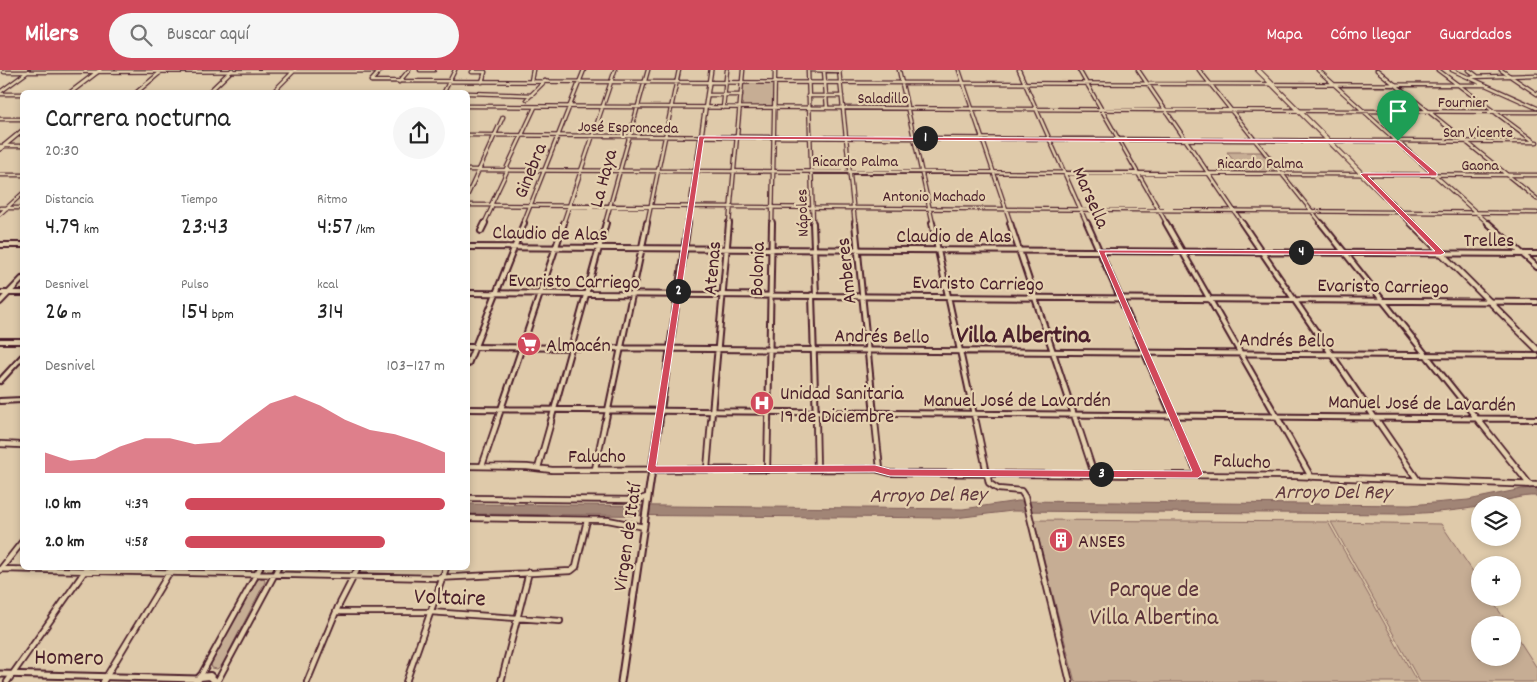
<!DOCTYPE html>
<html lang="es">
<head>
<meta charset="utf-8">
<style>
  body { margin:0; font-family:Dekko,sans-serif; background:#f6f6f6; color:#222; height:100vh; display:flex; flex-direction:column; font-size:19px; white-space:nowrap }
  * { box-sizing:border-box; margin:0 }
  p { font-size:16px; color:#767676 }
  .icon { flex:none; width:28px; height:28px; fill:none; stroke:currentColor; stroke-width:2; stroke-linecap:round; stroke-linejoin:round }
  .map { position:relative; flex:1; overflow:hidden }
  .side { position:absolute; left:20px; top:20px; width:450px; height:480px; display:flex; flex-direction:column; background:#fff; border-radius:8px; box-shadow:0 2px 8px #0003 }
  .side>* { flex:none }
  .fabs { position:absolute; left:1471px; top:426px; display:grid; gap:10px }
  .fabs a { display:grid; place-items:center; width:50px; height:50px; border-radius:50%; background:#fff; box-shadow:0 2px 8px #0003; font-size:25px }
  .pin { position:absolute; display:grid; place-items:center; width:42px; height:42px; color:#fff; margin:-51px -21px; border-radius:50% 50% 50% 0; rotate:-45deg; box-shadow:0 0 5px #0007 }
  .pin .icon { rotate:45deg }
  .km { position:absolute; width:25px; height:25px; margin:-12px; border-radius:50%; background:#222; color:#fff; font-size:14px; line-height:25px; text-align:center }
  .round { display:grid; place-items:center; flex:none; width:52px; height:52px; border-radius:26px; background:#f6f6f6 }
  .summary { display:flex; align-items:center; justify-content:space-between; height:85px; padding:0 25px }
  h1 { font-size:28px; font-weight:600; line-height:38px }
  .stats { display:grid; grid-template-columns:repeat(3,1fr); gap:8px; height:85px; padding:5px 25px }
  .stats div { display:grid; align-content:center }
  .stats b { font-size:25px; font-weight:600 }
  .stats small { font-size:14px; font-weight:400 }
  .stats p { font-size:14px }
  .chart { height:140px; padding:10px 25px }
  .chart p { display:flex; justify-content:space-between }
  .chart svg { width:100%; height:90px; margin-top:5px; fill:#d1495b; opacity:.7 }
  ul { padding:0 25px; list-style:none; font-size:16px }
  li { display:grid; grid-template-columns:80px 60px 1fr; align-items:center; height:38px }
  li i { height:12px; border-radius:6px; background:#d1495b }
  header { display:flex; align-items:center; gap:30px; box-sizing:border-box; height:70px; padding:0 25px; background:#d1495b; color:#fff }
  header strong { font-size:24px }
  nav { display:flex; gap:28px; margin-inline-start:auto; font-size:18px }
  .search { width:350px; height:45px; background:#f6f6f6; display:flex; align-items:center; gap:12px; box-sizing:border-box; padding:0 18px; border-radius:28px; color:#767676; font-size:19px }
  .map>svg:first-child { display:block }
  .green { fill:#c6ad94; stroke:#886660 }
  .water { fill:#a18576; stroke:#7e5c58 }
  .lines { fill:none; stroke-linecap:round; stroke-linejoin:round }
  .minor-far2-casing { stroke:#4a1f2b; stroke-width:5 }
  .minor-far1-casing { stroke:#4a1f2b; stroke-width:8 }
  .minor-casing { stroke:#4a1f2b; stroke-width:8 }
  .tertiary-far2-casing { stroke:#4a1f2b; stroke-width:5.5 }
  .tertiary-far1-casing { stroke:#4a1f2b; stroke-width:8 }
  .tertiary-casing { stroke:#4a1f2b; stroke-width:9 }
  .secondary-far2-casing { stroke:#4a1f2b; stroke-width:6 }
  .secondary-far1-casing { stroke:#4a1f2b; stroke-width:8 }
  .secondary-casing { stroke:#4a1f2b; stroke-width:10 }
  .minor-far2 { stroke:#e5d1af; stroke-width:2.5 }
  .minor-far1 { stroke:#e5d1af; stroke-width:4 }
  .minor { stroke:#e5d1af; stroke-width:4.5 }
  .tertiary-far2 { stroke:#e5d1af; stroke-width:3 }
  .tertiary-far1 { stroke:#e5d1af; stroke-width:4 }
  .tertiary { stroke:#e5d1af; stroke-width:5 }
  .secondary-far2 { stroke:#e5d1af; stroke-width:4 }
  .secondary-far1 { stroke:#e5d1af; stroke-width:4.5 }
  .secondary { stroke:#e5d1af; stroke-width:6 }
  .route { fill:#d1495b; stroke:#fff; fill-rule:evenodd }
  .labels { text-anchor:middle; stroke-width:4.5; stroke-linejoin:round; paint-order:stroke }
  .far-street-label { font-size:16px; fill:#4a1f2b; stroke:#e5d1af }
  .street-label { font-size:20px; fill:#4a1f2b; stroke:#e5d1af }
  .poi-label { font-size:20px; fill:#4a1f2b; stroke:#e5d1af; text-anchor:start }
  .water-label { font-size:21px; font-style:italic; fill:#60383e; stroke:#e5d1af }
  .near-park-label { font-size:24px; fill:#5d343b; stroke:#e5d1af }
  .near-street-label { font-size:24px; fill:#4a1f2b; stroke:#e5d1af }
  .district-label { font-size:25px; font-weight:bold; fill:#4a1f2b; stroke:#e5d1af }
</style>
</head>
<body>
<header>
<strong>Milers</strong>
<div class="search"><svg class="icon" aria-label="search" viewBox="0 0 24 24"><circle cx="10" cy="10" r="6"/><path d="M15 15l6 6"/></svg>Buscar aquí</div>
<nav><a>Mapa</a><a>Cómo llegar</a><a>Guardados</a></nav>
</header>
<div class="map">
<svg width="1537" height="612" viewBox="0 0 1537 612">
  <rect width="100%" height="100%" fill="#dfcaaa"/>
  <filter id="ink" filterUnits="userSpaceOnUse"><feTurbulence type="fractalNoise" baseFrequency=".02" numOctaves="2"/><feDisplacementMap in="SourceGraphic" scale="10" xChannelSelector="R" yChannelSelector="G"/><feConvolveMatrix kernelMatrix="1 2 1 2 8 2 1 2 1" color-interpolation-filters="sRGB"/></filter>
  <g filter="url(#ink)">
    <path class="green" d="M742 12H775L774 38H740Z
      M1227 82H1261L1276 102H1242Z
      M1034 450 1328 452 1417 612H1075Z
      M1331 452 1441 454 1480 512V528H1490L1509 555H1480V588H1512L1513 561 1537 598V612H1420Z
      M264 508 265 512 222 595 217 599 212 598 211 594 255 513 259 509Z"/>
    <path class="water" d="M1537 418V426C1520 425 1507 431 1491 434 1463 441 1430 443 1399 444L1012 441 955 448 468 444V434L963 439 1018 431 1410 435 1468 430 1522 419Z"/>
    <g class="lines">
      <g class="minor-far2-casing">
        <path id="minor-far2" d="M420 0H434
          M474 0 472 2H485L482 12
          M808 0 813 154
          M811 0 840 1
          M824 0 827 38
          M839 0 855 154
          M899 0 933 154
          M959 0 1011 154
          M1019 0 1087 154
          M1079 0 1167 154
          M1138 0 1243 154
          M1199 0 1322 154
          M1318 0 1489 154
          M1377 0 1537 129
          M1438 0 1535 72
          M1452 0 1537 38
          M1469 0 1477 6
          M1501 0 1537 24
          M4 2 380 1
          M1469 7 1537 5
          M371 11 1486 15
          M371 11 381 0
          M531 11 533 0
          M399 12 409 0
          M0 22 29 1
          M137 22 162 1
          M273 22 295 0
          M444 22 455 0
          M468 23 532 25
          M0 24H22
          M708 25H741
          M808 26H842
          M527 29 545 11
          M468 36 1537 42
          M723 38 727 0
          M0 49H22
          M468 65 1537 72
          M0 76H22
          M506 99 535 37
          M468 100 1537 105
          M0 105H22
          M468 124 503 47
          M468 135 1537 143
          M491 135 508 99
          M0 138H22
          M0 144 22 124
          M484 154 493 135
          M523 154 584 0
          M563 154 615 0
          M605 154 648 0
          M647 154 679 0
          M729 154 743 0
          M772 154 775 0"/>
      </g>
      <g class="minor-far1-casing">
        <path id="minor-far1" d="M813 153 816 225
          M855 153 875 354
          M932 153 976 354
          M1010 153 1077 354
          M1087 153 1176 354
          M1166 153 1281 354
          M1242 153 1379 354
          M1321 153 1481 354
          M1488 153 1537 197
          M481 161 485 153
          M0 175H22
          M468 177 1537 184
          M0 223H22
          M468 223 1537 232
          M812 225 816 354
          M0 271H22
          M468 277 1537 286
          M468 294 524 153
          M0 311 22 287
          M0 331 22 330
          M468 339 1537 349
          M496 354 564 153
          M550 354 606 153
          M605 354 647 153
          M711 354 729 153
          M768 354 772 153"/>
      </g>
      <g class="minor-casing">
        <path id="minor" d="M816 352 817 399
          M875 352 880 399
          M976 352 989 413 998 419 1021 421 1025 427 1070 612
          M1077 352 1094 404
          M1175 352 1198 404
          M1280 352 1311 407
          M1378 352 1417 409
          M1480 352 1530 415
          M0 374 22 375
          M468 396 527 397 552 400 875 399 890 403 1295 406 1537 415
          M482 396 497 352
          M538 398 551 352
          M595 399 605 352
          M707 399 711 352
          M767 400 768 352
          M468 428 638 430 647 427
          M468 448 608 450 644 457
          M0 499 437 508 571 501 576 497 587 450
          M0 500 22 472
          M337 542H430L560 551
          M200 607 260 498
          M7 612 87 498
          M103 612 172 498
          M217 612 278 498
          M307 612 338 537 358 498
          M406 612 446 498
          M501 612 529 502"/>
      </g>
      <g class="tertiary-far2-casing">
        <path id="tertiary-far2" d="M71 22 100 0
          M209 22 232 0
          M0 79 22 61
          M688 154 711 0"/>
      </g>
      <g class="tertiary-far1-casing">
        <path id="tertiary-far1" d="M0 232 22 209
          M659 354 688 153"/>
      </g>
      <g class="tertiary-casing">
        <path id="tertiary" d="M0 604 198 609
          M621 612 659 352"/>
      </g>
      <g class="secondary-far2-casing">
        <path id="secondary-far2" d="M1258 0 1412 154"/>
      </g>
      <g class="secondary-far1-casing">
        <path id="secondary-far1" d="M1411 153 1537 279"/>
      </g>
      <g class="secondary-casing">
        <path id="secondary" d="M196 612 200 607 210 606 216 612"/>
      </g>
      <use href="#minor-far2" class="minor-far2"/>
      <use href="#minor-far1" class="minor-far1"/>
      <use href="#minor" class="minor"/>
      <use href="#tertiary-far2" class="tertiary-far2"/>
      <use href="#tertiary-far1" class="tertiary-far1"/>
      <use href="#tertiary" class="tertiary"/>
      <use href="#secondary-far2" class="secondary-far2"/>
      <use href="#secondary-far1" class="secondary-far1"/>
      <use href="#secondary" class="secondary"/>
    </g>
  </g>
  <path class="route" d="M699 66 1398 70 1437 103V106H1368L1445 183 1441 185 1105 183 1203 404 1198 408 890 406 875 402 651 403 647 400ZM704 69 1396 73 1429 103H1363L1360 104 1435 181 1098 180 1192 401 890 399 875 395 656 396Z"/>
  <defs>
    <g id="supermarket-disc" transform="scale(1.25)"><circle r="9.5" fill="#d1495b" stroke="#e5d1af"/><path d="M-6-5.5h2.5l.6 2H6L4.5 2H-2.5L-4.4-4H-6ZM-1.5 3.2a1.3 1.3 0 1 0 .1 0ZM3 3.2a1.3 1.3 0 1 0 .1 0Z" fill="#fff"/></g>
    <g id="hospital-disc" transform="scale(1.25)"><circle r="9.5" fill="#d1495b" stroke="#e5d1af"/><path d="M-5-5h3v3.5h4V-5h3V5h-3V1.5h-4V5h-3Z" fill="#fff"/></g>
    <g id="building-disc" transform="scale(1.25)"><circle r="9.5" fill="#d1495b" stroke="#e5d1af"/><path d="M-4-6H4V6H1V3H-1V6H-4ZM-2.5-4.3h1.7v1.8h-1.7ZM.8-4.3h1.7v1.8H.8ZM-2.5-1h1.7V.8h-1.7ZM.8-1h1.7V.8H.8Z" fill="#fff"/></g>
  </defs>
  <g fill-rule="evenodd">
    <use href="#supermarket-disc" x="529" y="274"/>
    <use href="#hospital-disc" x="762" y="333"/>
    <use href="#building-disc" x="1061" y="470"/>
  </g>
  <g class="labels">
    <g class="far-street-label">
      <text x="883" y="33">Saladillo</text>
      <text x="1463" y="37">Fournier</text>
      <text transform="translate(628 56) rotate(1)" y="6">José Espronceda</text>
      <text x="1478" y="67">San Vicente</text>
      <text x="855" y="96">Ricardo Palma</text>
      <text x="1260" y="98">Ricardo Palma</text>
      <text x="1480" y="100">Gaona</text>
      <text x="934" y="131">Antonio Machado</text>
      <text transform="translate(801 143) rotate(-92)" y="6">Nápoles</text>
    </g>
    <g class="street-label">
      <text transform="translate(529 100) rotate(-68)" y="7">Ginebra</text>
      <text transform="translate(602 108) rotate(-75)" y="7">La Haya</text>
      <text transform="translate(1092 127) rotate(66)" y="7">Marsella</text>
      <text transform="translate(550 162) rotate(1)" y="7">Claudio de Alas</text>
      <text x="954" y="172">Claudio de Alas</text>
      <text x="1489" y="176">Trelles</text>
      <text transform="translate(711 198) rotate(-85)" y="7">Atenas</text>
      <text transform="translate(756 199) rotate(-88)" y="7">Bolonia</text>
      <text transform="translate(845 201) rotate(-96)" y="7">Amberes</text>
      <text transform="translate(574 210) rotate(1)" y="7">Evaristo Carriego</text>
      <text transform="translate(978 212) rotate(1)" y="7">Evaristo Carriego</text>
      <text transform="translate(1383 215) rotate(1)" y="7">Evaristo Carriego</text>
      <text transform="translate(882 265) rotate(1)" y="7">Andrés Bello</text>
      <text transform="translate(1287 269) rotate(1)" y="7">Andrés Bello</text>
      <text x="1017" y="336">Manuel José de Lavardén</text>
      <text transform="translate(1422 332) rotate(1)" y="7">Manuel José de Lavardén</text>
      <text x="597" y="392">Falucho</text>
      <text transform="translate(1242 390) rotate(2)" y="7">Falucho</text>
      <text transform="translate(626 467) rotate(-82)" y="7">Virgen de Itatí</text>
    </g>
    <g class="poi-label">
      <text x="546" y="281">Almacén</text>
      <text x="780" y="329">Unidad Sanitaria<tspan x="780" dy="23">19 de Diciembre</tspan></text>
      <text x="1078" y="477">ANSES</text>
    </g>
    <g class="water-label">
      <text x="1333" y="428">Arroyo Del Rey</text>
      <text transform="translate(928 424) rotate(-1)" y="7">Arroyo Del Rey</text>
    </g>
    <g class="near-park-label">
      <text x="1154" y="526">Parque de<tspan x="1154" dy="28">Villa Albertina</tspan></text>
    </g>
    <g class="near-street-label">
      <text transform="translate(450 526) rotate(2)" y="8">Voltaire</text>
      <text transform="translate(69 586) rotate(1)" y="8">Homero</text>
    </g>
    <g class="district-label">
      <text x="1023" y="272">Villa Albertina</text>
    </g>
  </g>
</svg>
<div class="fabs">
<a><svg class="icon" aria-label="layers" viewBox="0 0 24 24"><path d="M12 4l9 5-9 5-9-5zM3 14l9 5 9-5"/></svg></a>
<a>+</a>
<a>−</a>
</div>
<div class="pin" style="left:1398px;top:71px;background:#1e9e55"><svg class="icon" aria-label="arrive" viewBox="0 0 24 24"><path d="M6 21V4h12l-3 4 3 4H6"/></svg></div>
<b class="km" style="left:925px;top:68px">1</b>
<b class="km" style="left:678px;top:221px">2</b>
<b class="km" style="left:1101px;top:404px">3</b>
<b class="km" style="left:1301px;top:182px">4</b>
<section class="side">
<div class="summary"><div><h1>Carrera nocturna</h1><p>20:30</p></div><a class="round"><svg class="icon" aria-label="share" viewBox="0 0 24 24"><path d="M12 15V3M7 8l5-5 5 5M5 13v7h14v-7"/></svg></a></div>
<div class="stats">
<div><p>Distancia</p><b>4.79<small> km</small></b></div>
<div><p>Tiempo</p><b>23:43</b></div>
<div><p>Ritmo</p><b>4:57<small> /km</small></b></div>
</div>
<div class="stats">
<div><p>Desnivel</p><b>26<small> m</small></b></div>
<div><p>Pulso</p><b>154<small> bpm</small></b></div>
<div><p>kcal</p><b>314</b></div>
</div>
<div class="chart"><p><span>Desnivel</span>103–127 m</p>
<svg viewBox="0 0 160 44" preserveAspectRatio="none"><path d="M0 44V34L10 38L20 37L30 31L40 27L50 27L60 30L70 29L80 19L90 10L100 6L110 11L120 18L130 23L140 25L150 29L160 34V44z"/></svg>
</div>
<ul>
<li><b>1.0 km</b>4:39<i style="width:100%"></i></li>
<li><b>2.0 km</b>4:58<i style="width:77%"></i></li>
</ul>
</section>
</div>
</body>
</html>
